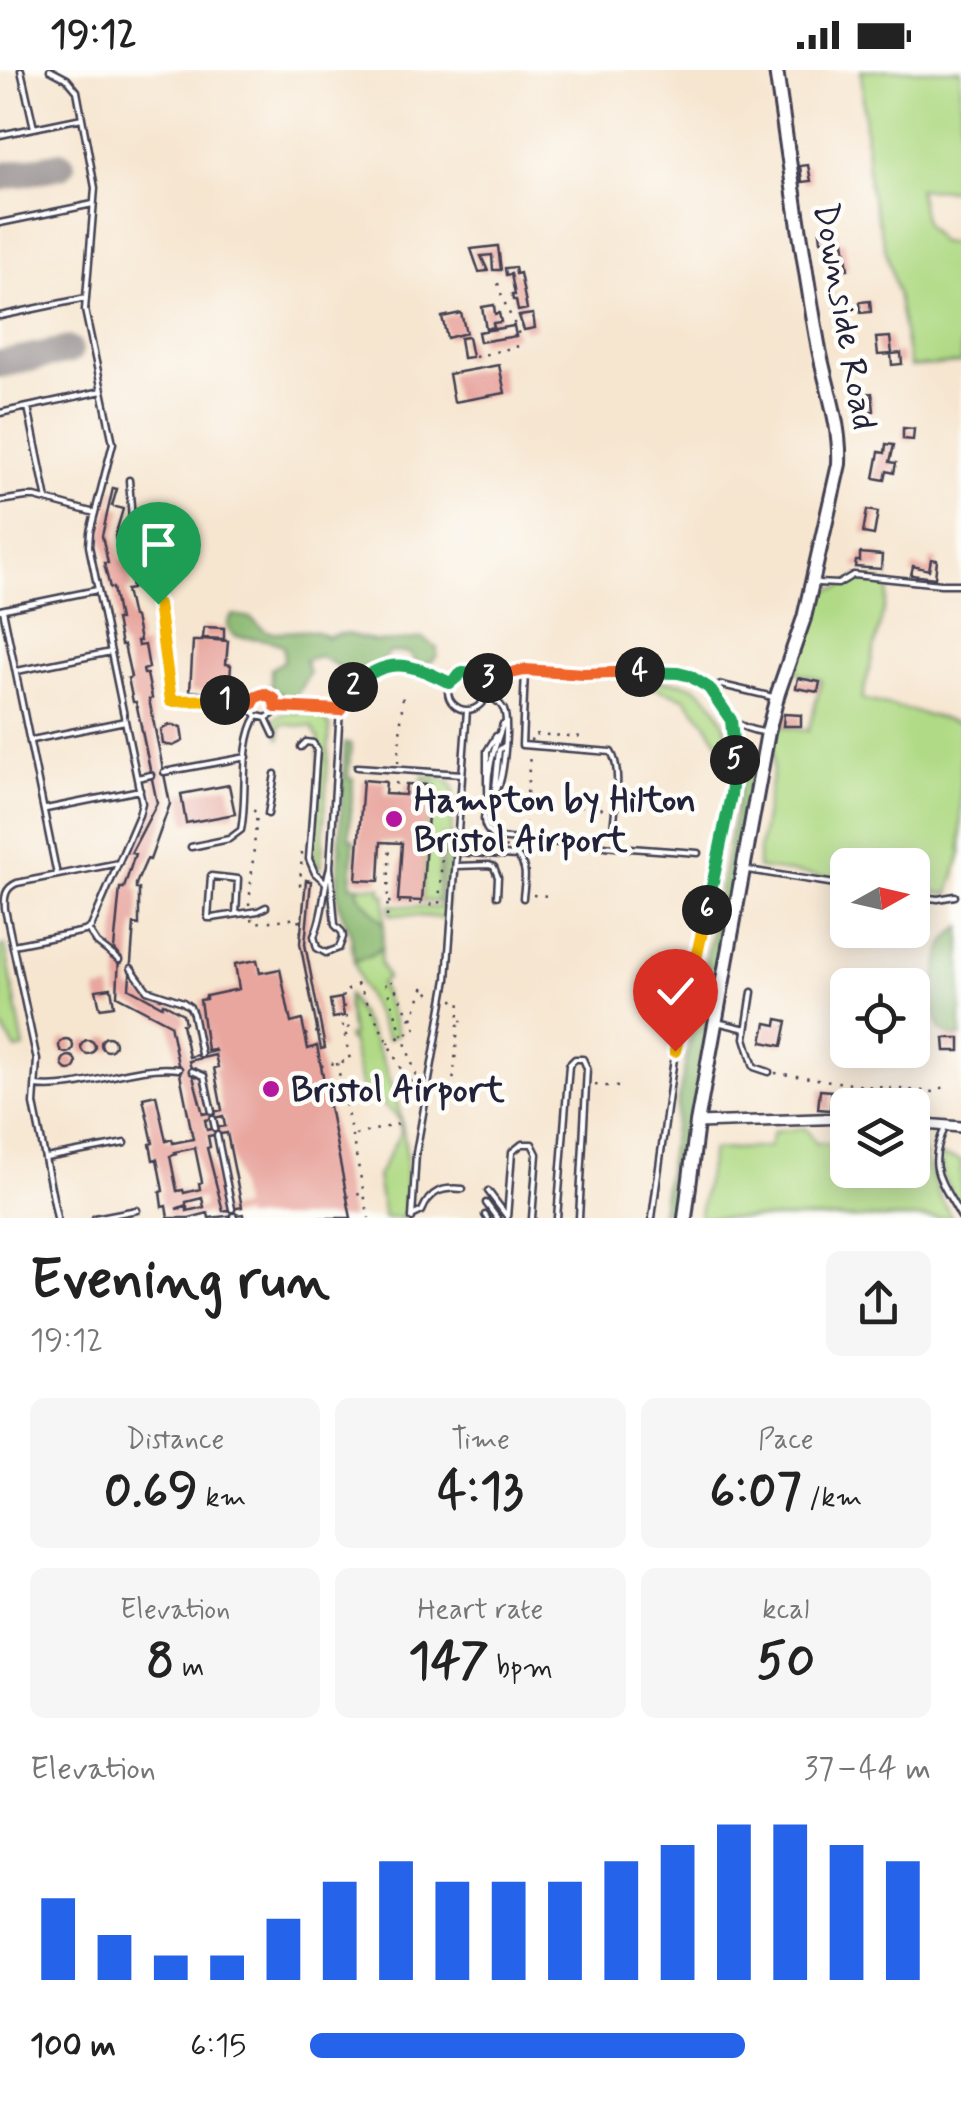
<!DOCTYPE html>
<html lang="en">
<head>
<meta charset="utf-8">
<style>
  body { margin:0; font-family:Mynerve,sans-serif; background:#f6f6f6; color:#222; height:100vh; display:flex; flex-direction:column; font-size:38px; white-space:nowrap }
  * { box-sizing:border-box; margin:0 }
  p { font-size:32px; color:#767676 }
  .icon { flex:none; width:55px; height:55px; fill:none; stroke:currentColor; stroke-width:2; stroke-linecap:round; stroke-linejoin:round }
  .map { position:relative; height:1148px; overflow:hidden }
  .details { display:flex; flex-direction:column; background:#fff; flex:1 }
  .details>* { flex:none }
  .needle { width:65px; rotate:82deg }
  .tools { position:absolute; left:830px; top:778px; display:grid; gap:20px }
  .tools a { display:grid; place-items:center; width:100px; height:100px; border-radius:15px; background:#fff; box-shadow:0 5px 25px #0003; font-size:50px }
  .pin { position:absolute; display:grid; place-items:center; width:85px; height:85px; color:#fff; margin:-102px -42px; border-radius:50% 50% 50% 0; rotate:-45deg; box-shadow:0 0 10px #0007 }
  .pin .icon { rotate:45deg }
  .km { position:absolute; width:50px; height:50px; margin:-25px; border-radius:50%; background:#222; color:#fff; font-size:28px; line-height:50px; text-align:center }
  .round { display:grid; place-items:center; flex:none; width:105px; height:105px; border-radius:15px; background:#f6f6f6 }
  .head { display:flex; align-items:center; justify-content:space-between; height:170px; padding:0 30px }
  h1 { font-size:55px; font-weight:700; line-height:75px }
  .metrics { display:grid; grid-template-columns:repeat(3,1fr); gap:15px; height:170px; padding:10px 30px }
  .metrics div { display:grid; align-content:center; border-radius:15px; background:#f6f6f6; text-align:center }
  .metrics b { font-size:50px; font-weight:700 }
  .metrics small { font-size:28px; font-weight:400 }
  .metrics p { font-size:28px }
  .chart { height:280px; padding:20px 30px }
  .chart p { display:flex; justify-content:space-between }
  .chart svg { width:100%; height:180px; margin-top:10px; stroke:#2563eb; stroke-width:6 }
  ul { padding:0 30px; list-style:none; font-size:32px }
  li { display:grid; grid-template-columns:160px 120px 1fr; align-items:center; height:75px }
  li i { height:25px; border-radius:12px; background:#2563eb }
  .status { display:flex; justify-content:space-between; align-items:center; height:70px; padding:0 50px; background:#fff; direction:ltr }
  .status svg { height:28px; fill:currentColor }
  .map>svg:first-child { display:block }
  .green { fill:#b0da85; stroke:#697e60; stroke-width:2.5 }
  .forest { fill:#8cba72; stroke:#576e56; stroke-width:2.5 }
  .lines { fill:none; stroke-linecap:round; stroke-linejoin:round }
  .taxiway { stroke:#8c8485; stroke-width:28 }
  .building { fill:#e8a69f; fill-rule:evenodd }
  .lane-casing { stroke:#423f51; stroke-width:9 }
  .street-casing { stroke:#423f51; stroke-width:14 }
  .secondary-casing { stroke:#423f51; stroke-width:18 }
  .path { stroke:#423f51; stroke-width:2.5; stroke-dasharray:2.5 8; stroke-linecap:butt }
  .lane { stroke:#fff; stroke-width:4 }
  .street { stroke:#fff; stroke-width:9 }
  .secondary { stroke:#fff; stroke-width:12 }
  .split-1-casing { stroke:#fff; stroke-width:20 }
  .split-2-casing { stroke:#fff; stroke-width:20 }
  .split-3-casing { stroke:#fff; stroke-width:20 }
  .split-4-casing { stroke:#fff; stroke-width:20 }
  .split-5-casing { stroke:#fff; stroke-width:20 }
  .split-6-casing { stroke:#fff; stroke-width:20 }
  .split-7-casing { stroke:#fff; stroke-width:20 }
  .split-1 { stroke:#f5b400; stroke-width:12 }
  .split-2 { stroke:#f0652b; stroke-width:12 }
  .split-3 { stroke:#22a559; stroke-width:12 }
  .split-4 { stroke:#f0652b; stroke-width:12 }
  .split-5 { stroke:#22a559; stroke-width:12 }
  .split-6 { stroke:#22a559; stroke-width:12 }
  .split-7 { stroke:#f5b400; stroke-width:12 }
  .poi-dot { fill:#b5179e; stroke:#fdfcf7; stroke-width:4 }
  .labels { text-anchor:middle; stroke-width:9; stroke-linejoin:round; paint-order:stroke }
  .street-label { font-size:35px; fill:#22223b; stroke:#fdfcf7 }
  .poi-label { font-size:35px; font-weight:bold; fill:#22223b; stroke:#fdfcf7; text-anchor:start }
</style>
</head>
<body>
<div class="status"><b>19:12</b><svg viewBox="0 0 49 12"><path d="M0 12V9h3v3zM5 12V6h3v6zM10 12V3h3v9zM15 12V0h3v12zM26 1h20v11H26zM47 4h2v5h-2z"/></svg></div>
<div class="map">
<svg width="961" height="1148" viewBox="0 0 961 1148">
  <rect width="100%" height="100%" fill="#fdfcf7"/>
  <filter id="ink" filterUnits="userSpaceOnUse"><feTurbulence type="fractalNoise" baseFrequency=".01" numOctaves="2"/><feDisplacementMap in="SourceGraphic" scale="20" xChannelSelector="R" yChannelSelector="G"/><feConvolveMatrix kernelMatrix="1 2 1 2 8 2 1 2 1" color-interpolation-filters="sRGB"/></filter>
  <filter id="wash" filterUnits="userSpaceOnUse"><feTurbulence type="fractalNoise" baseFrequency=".0048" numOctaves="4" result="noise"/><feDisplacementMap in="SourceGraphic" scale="40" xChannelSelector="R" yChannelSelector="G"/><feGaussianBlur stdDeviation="2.25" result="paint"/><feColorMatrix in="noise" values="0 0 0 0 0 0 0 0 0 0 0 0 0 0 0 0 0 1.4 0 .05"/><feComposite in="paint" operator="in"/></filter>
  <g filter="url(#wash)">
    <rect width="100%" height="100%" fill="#f6e5cf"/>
    <path class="green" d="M861 0H961V120L918 119 925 154 940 172 961 174V293L910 297 897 223 869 116Z
      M856 509 890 514 862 629 961 653V783L949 824 913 819 912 795H848L847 810 758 798V786L773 701V655L808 661 822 610 796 602 809 556 825 520 838 518Z
      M654 611C664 612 676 611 686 614 717 623 732 663 730 692L725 688 719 673 706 653 685 628 648 616Z
      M287 642C304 643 321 641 330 656L321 798 315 792 314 786 318 738 319 669 312 657 281 654 280 670 273 650Z
      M423 706C435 707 450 706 454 720L451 767H442L437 832 422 831 430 715H434L435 713 422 711Z
      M445 772H451L445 848 390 844 391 835 440 838Z
      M358 816 381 817V824L386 825 384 854 357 824Z
      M5 875 24 978 16 980 0 954V877Z
      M382 878 380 892 387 908 380 913 398 964 388 969 361 914 354 891 367 887Z
      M348 925C393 998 415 1062 404 1148H384L377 1107 401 1062 398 1047 362 1019 351 970H348L347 966 352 965 347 933Z
      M805 1058 816 1073 847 1074 848 1100H912L913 1076H921L938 1123 952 1148H699L712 1080 769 1077 773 1062Z
      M940 1086 961 1090V1141L943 1107Z"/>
    <path class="forest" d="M233 545C239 546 244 546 250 548 258 552 261 561 270 562 290 564 310 555 327 567 348 560 354 567 374 571 391 573 406 570 422 568L437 578V586L430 593 418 595 409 583 390 582 380 593 349 602 319 586 305 590 309 603 293 632 271 617V599L284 591 283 576C271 568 249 569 234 566L227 557 229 549Z
      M749 671 754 686 743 777 677 1118 674 1148H660L679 1026 739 722 742 674Z
      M345 673 351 674 348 708 353 709 349 768 354 770 351 815 358 816V824L384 854 382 878 367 887 354 891 351 865 339 836 337 820Z
      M961 856V967C953 966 946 966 940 958 929 943 937 890 945 873 949 866 955 861 961 856Z"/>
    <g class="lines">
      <path class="taxiway" d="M0 107 61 95
        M0 294 69 280"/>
    </g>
    <g id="blocks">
      <path class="building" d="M808 95 811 111 802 112 800 96Z
        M837 160 838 172 844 171 848 199 840 200 838 187 828 188 826 171H821L820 162Z
        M498 176 501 200H493L492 185 481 186 488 201 479 202 471 179Z
        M515 197 516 204 520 203 527 239 518 241 516 230H513L512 225H515L511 204 506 205 505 198Z
        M848 224 850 241 835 243 833 226Z
        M870 231 871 242 861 243 860 232Z
        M494 235 495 244 499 243 501 252 493 253 494 257 486 259 482 237Z
        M461 243 466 263 447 268 442 247Z
        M533 244 535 258 524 260 519 246Z
        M514 256 516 266 480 272 478 262Z
        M468 267 472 287 463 288 460 268Z
        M890 267 892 284 878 285 876 268Z
        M901 283 902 294 892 295 891 284Z
        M499 295 505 323 454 332 449 304Z
        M872 323 874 341 854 343 853 325Z
        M903 358 914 359 913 370 903 369Z
        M886 374 894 375 890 392 896 393 894 403 887 401 885 410 874 408 879 382 885 383Z
        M113 418 117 419 112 436 123 439 115 466 120 490 127 489 132 519 126 520 132 547H135L140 571H137L138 576 145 575 149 598 143 600 144 604H147L152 628 149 629 170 734 150 790 147 789 136 814V819H139V855L134 854 129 918 162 936 163 933 183 944 185 953 182 954 189 987 215 981 214 979 207 980 200 930 206 929V926L239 919 235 894 257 890 260 903 280 899 291 953 302 950 308 979 317 976 351 1148H244L243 1144 209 1148 208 1143 189 1148H168L166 1136 162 1137 160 1122 163 1121 157 1089 153 1090 150 1074 153 1073 143 1028 156 1025 166 1071 172 1069 173 1073 193 1069 170 954 117 926 119 885 114 879 120 818H124L135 784 131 783 157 733 136 632H133L128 608 131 607 124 575H121L116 550H119L113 518H110L104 493H108L102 466ZM215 985 218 997 214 998 222 1040 203 1044 189 991ZM223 1046 225 1056 207 1060 205 1050ZM227 1063 242 1137 223 1141 207 1078 210 1077 208 1066ZM195 1078 202 1112 199 1113 200 1119 184 1123 183 1120 177 1121 170 1086 176 1084 175 1082ZM202 1128 204 1137 187 1141V1137L176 1139 186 1135V1132Z
        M867 440 878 442 874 465 863 463Z
        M860 483 882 485 881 499 855 497 856 491H860Z
        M931 489 937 490 935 508 911 505 913 496 929 500Z
        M204 557 224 558V569L203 568Z
        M202 569 228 571 226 594 231 595 229 624 190 621 193 571H202Z
        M798 608 820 612 818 622 796 618Z
        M784 644 801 645V656H783Z
        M169 655 181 657 183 671 173 676 163 674 161 660Z
        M363 710 386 712 385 724 405 725 406 714 430 715 422 831 398 830 402 773 381 772 379 811 356 810Z
        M229 715 235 744 186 753 181 724Z
        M306 810 311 811 305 874 325 978 321 979 300 873Z
        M111 918 114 936 100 938 96 920Z
        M341 928 344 946 333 948 330 930Z
        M777 949 787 951 782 976 762 972 766 953 776 955Z
        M101 974a7 7 0 1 1 14 0a7 7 0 1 1-14 0Z
        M944 968H960V981H945Z
        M59 976a7 7 0 1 1 14 0a7 7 0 1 1-14 0Z
        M81 977a7 7 0 1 1 14 0a7 7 0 1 1-14 0Z
        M62 993a7 7 0 1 1 14 0a7 7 0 1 1-14 0Z
        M820 1020 832 1021 830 1040 818 1039Z
        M873 1026 891 1028 890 1035 872 1034Z
        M904 1028 922 1030 921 1040 912 1039V1035H903Z"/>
    </g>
  </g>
  <g filter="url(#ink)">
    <use href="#blocks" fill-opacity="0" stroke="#423f51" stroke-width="2.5"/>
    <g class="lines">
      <g class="lane-casing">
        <path id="lane" d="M21 0 34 58
          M0 65 82 48
          M0 153 93 134
          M0 246 86 228
          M28 337 47 430
          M0 343 102 321
          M129 410 137 515 159 533 171 631 215 629 252 634
          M0 431 26 427H35L95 443
          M817 513 838 514 853 505 941 514H961
          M0 540 97 520
          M3 540 57 805
          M525 600 522 675 611 682C623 700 614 740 613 762
          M17 601 111 582
          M448 621a19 19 0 1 1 38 0a19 19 0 1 1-38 0Z
          M483 610C495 606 507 602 521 601 541 599 563 603 583 603 620 604 665 592 699 611 731 629 716 655 763 662
          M709 618 722 615 773 627
          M486 625C494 629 500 632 504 640 509 653 504 698 500 712 493 731 471 750 495 768L698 783
          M276 637 340 639
          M266 648 274 665
          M32 670 125 651
          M301 677 306 672 313 673 317 679 309 789 315 803 325 812
          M357 697 462 704
          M164 702 247 687
          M137 708 151 705
          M487 713V681L496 666
          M495 719 499 680 504 676
          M489 731C485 704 494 679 503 654
          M46 739 140 720
          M268 744 275 704
          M191 777 229 769 241 760C248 727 239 674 257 646L253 641 252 634 260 625 271 627 275 633 273 644 266 648 257 646
          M457 782 517 786C529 798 524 813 523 828
          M456 796 489 795 494 797 498 807 497 826
          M330 797C323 820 324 845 314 866L317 878 326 883 339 878 343 867 342 862 335 855 330 797 340 639C369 583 400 589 450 613
          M748 800 848 816
          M912 826 938 829 955 826
          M236 844 238 809 211 806 208 848H212L258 841 266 837
          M88 859 97 873 119 890
          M13 875 85 861 91 857 139 745 142 733 89 476 90 462 113 373 85 240 95 118 77 21 67 9 50 0
          M131 898 147 920 183 932 190 937 193 944 201 984
          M752 922 745 968 754 997 769 1002
          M721 953 746 959
          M192 1001 204 1006 212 1042
          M35 1016C83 1022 130 993 179 999
          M213 1049 215 1058
          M946 1056C925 1098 941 1110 961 1147
          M217 1065 232 1139
          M46 1088 125 1073
          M488 1121 506 1145
          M486 1133 497 1148
          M485 1145 487 1148
          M234 1146V1148
          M412 1146 422 1141C430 1121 442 1117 463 1119
          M57 1148 34 1034 37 990 5 839C4 827 5 818 17 813L119 793
          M95 1148 137 1140
          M412 1148 416 1083 447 909 467 640
          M507 1148 512 1082 522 1074H532L537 1084 532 1148
          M557 1148 569 995 575 989H583L587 998 579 1148
          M652 1148 675 981 700 873 731 725 735 690 731 650"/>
      </g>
      <g class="street-casing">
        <path id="street" d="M697 1053 848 1048
          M912 1053 961 1057"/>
      </g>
      <g class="secondary-casing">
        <path id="secondary" d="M685 1148 697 1053 768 662 778 623 804 548 839 394C841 352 825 315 818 274 802 183 789 91 776 0"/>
      </g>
      <path class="path" d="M498 213C503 234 514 250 521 270
        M475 287 523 275
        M531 671 532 664 584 667
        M398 693 403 623
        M395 725 397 706
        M527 734 608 739
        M524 765 530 684
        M463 771 474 775 514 778
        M529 790 533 786V779H530
        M300 816 302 782
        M533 825 550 826V830
        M388 832 439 835 443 769H449
        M249 835 257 743 253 740
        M387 847 390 772
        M252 848 253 853 298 848 301 863
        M452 930 460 931 453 1014
        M412 949 424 916 431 926 436 927
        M460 951H470
        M305 965 317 962
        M345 965 350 964 342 923 358 914 408 1013 417 1008 385 913 391 910
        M388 973 416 959 391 911
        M337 993 369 1148
        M321 996 350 990 341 947
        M775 1003 866 1016 934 1022 944 1017
        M595 1015 618 1017
        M355 1065 399 1054
        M347 1127 364 1123"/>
      <use href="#lane" class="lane"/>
      <use href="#street" class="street"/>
      <use href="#secondary" class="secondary"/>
    </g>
  </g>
  <g class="lines" filter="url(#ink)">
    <g class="split-1-casing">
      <path id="split-1" d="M158 534 171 631 225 630"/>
    </g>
    <g class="split-2-casing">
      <path id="split-2" d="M225 630 252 634 256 627 264 624 274 629 276 637 340 640 353 617"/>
    </g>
    <g class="split-3-casing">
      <path id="split-3" d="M353 617C388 584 411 594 450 613L463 602 474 603 483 610 488 608"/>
    </g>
    <g class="split-4-casing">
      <path id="split-4" d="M488 608 525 600 584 604 640 602"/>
    </g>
    <g class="split-5-casing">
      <path id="split-5" d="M640 602 678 603 690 606 709 618 731 650 735 690"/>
    </g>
    <g class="split-6-casing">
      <path id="split-6" d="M707 840 731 725 735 690"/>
    </g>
    <g class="split-7-casing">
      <path id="split-7" d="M675 981 707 840"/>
    </g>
    <use href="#split-1" class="split-1"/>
    <use href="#split-2" class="split-2"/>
    <use href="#split-3" class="split-3"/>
    <use href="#split-4" class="split-4"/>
    <use href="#split-5" class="split-5"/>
    <use href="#split-6" class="split-6"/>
    <use href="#split-7" class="split-7"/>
  </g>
  <g class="poi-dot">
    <circle cx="394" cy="749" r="10"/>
    <circle cx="271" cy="1019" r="10"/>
  </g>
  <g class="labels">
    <g class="street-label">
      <text transform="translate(846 246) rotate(80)" y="12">Downside Road</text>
    </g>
    <g class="poi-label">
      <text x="414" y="741">Hampton by Hilton<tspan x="414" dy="40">Bristol Airport</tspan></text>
      <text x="291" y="1031">Bristol Airport</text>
    </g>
  </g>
</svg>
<div class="tools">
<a><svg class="needle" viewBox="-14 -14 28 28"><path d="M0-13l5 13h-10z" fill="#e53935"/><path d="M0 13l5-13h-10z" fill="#767676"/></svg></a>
<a><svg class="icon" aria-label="locate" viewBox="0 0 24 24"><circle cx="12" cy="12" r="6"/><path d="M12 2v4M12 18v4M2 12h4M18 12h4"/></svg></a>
<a><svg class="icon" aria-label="layers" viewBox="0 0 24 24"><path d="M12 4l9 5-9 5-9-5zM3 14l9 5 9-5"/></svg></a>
</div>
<div class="pin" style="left:158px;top:534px;background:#1e9e55"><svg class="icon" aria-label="arrive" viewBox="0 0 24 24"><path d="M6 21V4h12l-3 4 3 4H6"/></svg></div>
<div class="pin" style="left:675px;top:981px;background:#d93025"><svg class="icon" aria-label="check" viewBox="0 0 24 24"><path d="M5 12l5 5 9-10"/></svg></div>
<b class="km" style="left:225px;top:630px">1</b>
<b class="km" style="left:353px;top:617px">2</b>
<b class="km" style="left:488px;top:608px">3</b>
<b class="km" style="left:640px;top:602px">4</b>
<b class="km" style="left:735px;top:690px">5</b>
<b class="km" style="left:707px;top:840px">6</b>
</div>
<section class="details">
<div class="head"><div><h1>Evening run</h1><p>19:12</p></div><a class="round"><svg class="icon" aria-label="share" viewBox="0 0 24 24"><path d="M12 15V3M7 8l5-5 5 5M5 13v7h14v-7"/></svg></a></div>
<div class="metrics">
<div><p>Distance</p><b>0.69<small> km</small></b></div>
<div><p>Time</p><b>4:13</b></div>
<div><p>Pace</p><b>6:07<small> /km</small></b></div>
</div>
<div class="metrics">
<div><p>Elevation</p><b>8<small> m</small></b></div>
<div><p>Heart rate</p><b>147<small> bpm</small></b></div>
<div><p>kcal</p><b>50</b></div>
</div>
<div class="chart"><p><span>Elevation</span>37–44 m</p>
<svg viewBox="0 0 160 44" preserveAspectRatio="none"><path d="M5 44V24M15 44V33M25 44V38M35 44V38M45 44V29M55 44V20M65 44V15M75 44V20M85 44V20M95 44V20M105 44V15M115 44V11M125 44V6M135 44V6M145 44V11M155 44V15"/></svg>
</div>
<ul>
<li><b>100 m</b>6:15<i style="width:70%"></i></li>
</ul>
</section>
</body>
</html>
